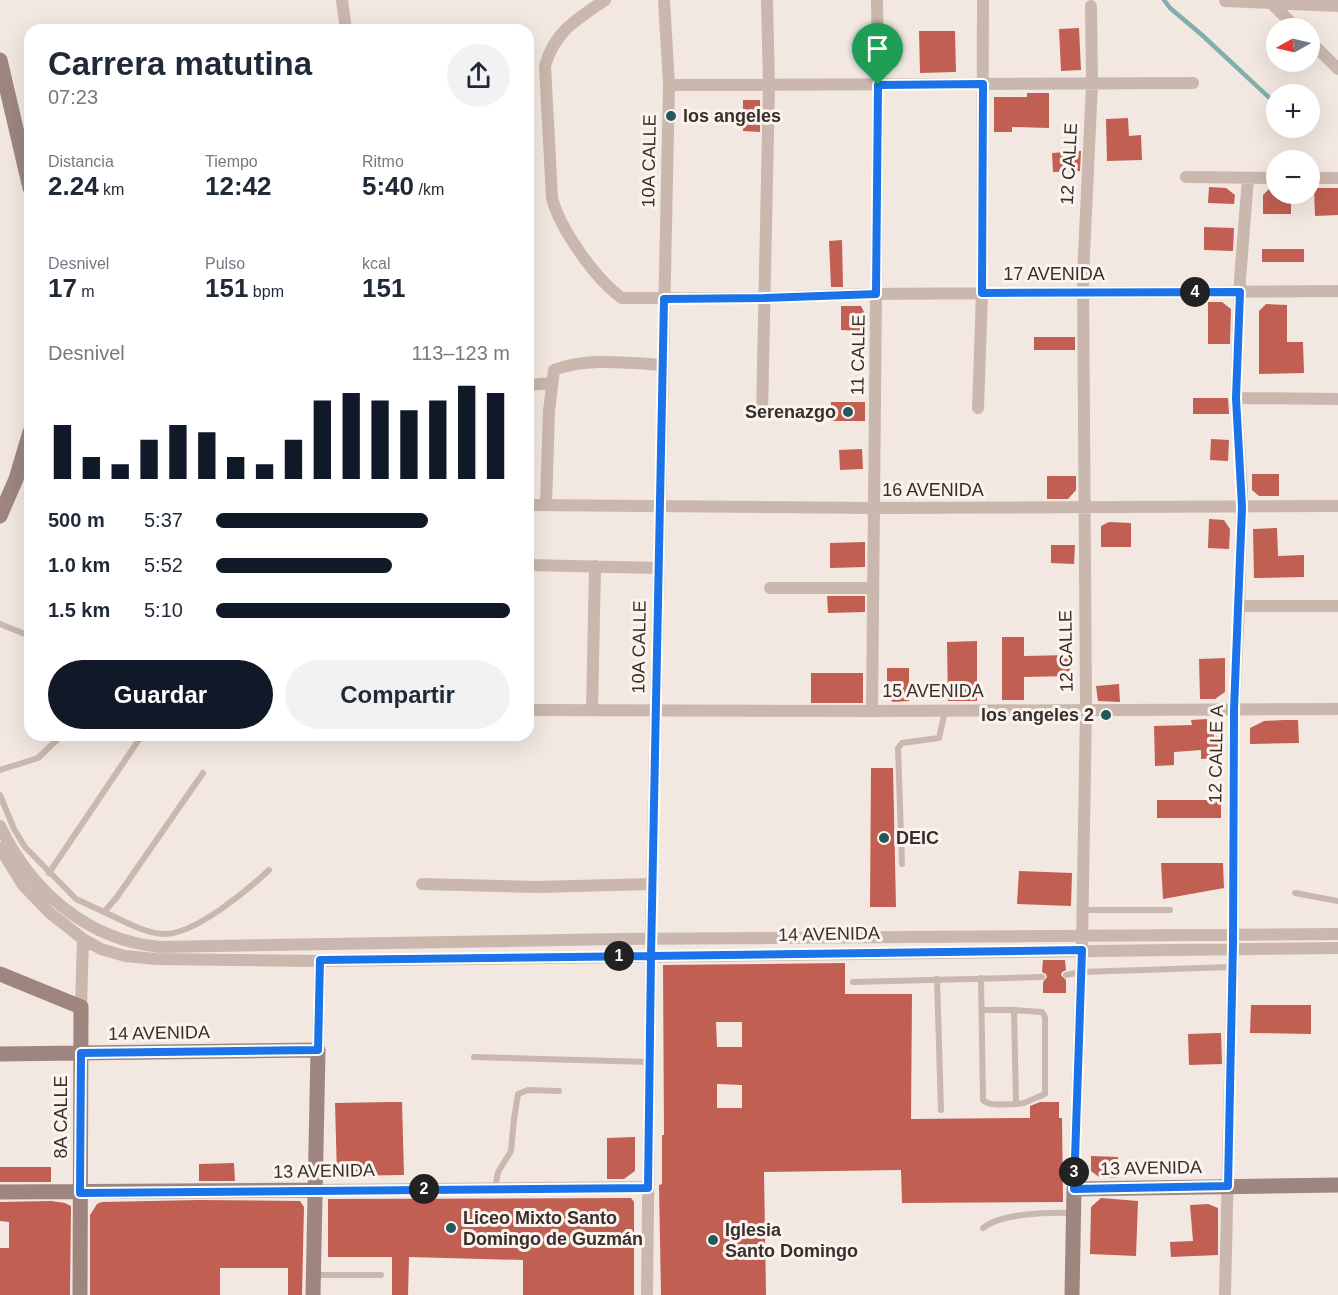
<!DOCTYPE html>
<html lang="es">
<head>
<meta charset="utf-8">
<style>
  body { margin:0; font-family:Helvetica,sans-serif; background:#f2f2f3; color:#1f2937; height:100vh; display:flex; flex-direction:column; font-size:22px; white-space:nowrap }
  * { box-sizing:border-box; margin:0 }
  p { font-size:20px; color:#747a83 }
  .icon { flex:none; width:33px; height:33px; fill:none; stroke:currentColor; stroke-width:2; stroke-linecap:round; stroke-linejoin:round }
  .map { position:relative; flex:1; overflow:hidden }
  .panel { position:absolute; left:24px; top:24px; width:510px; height:717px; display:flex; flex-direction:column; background:#fff; border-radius:18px; box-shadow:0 6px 24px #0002 }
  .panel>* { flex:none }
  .needle { width:39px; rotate:262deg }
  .controls { position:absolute; left:1266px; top:18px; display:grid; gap:12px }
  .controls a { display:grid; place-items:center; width:54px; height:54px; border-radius:50%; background:#fff; box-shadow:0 6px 24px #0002; font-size:30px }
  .pin { position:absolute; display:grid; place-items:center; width:51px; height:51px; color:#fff; margin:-62px -26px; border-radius:50% 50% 50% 0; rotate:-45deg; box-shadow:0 0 6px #0007 }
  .pin .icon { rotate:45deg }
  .km { position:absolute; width:30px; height:30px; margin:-15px; border-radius:50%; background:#222; color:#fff; font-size:16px; line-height:30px; text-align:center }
  .round { display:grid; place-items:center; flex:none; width:63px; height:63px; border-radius:32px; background:#f2f2f3 }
  .summary { display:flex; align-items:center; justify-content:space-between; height:102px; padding:0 24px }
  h1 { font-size:33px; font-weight:700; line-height:45px }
  .metrics { display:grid; grid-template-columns:repeat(3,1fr); gap:9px; height:102px; padding:6px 24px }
  .metrics div { display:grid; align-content:center }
  .metrics b { font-size:26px; font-weight:700 }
  .metrics small { font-size:16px; font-weight:400 }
  .metrics p { font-size:16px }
  .chart { height:168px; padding:12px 24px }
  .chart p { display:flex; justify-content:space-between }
  .chart svg { width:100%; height:108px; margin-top:6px; stroke:#111827; stroke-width:6 }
  .cta { display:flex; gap:12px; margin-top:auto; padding:12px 24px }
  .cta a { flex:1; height:69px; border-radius:36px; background:#111827; color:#fff; font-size:24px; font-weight:700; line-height:69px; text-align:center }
  .cta a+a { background:#f2f2f3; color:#1f2937 }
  ul { padding:0 24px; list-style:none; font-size:20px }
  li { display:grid; grid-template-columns:96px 72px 1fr; align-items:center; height:45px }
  li i { height:15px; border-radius:8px; background:#111827 }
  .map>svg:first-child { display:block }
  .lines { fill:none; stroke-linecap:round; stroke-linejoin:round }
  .stream { stroke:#81aeab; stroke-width:4.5 }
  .building { fill:#c05f52; fill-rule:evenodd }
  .lane { stroke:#cab7ad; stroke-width:6 }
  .street { stroke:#cab7ad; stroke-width:12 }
  .secondary { stroke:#9e867f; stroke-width:15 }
  .route-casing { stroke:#fff; stroke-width:12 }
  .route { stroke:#1a73e8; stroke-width:8 }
  .poi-dot { fill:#235956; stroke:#faf3ee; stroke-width:2 }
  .labels { text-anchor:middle; stroke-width:6; stroke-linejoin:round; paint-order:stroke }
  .poi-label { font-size:18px; font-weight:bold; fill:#392e2b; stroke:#faf3ee; text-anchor:start }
  .street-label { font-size:18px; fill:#392e2b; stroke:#faf3ee }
</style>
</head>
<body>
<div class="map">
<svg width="1338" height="1295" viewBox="0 0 1338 1295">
  <rect width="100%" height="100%" fill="#f2e8e1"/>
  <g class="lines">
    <path class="stream" d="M1164 0 1170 8 1202 35 1276 104"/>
  </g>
  <path class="building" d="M1079 28 1081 70 1061 71 1059 29Z
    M919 31H955L956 72 920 73Z
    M1027 93H1049V128L1012 127V132H994V97H1027Z
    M743 100H760V132L743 131Z
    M1128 118 1129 136 1141 135 1142 160 1107 161 1106 119Z
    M1081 151 1080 171 1053 172 1052 153Z
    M1272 186H1276V194H1291V214H1263V195Z
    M1209 187 1226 188 1235 195 1234 204 1208 203Z
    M1314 188H1338V215L1315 216Z
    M1204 227 1234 228 1233 251 1204 250Z
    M842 240 843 287H831L829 241Z
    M1262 249H1304V262H1262Z
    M1208 302H1222L1231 309 1230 344H1208Z
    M1266 304 1287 305V342H1303L1304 373 1259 374V311Z
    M841 306H861L866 316V331L841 330Z
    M1034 337H1075V350H1034Z
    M1193 398H1228L1229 414H1193Z
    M831 402H865V421H831Z
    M1211 439 1229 440 1228 461 1210 460Z
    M862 449 863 469 840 470 839 450Z
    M1252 474H1279V496H1259L1252 490Z
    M1047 476H1076V490L1068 499H1047Z
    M1209 519 1224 520 1230 529 1229 549 1208 548Z
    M1109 522 1131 523V547H1101V526Z
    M1277 528 1278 556 1304 555V577L1254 578 1253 529Z
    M865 542V567L830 568V543Z
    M1051 545H1075L1074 564 1051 563Z
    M827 596H865V612L828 613Z
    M1002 637H1024V656L1070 655V676L1024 677V700H1002Z
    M977 641V701H948L947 642Z
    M1225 658V692L1215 699H1200L1199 659Z
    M887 668H909V701L893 702 887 696Z
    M811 673H863V703H811Z
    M1119 684 1120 702 1098 701 1096 686Z
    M1207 719V727H1213L1214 737 1221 736 1222 758 1201 759V750L1174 752V765L1155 766 1154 726 1192 725 1191 720Z
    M1284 720H1298L1299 743 1250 744V728L1264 721Z
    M871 768H893L896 907H870Z
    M1157 800H1221V818H1157Z
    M1161 863H1223L1224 888 1163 899Z
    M1019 871 1072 873 1071 906 1017 904Z
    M1043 960H1065L1066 970 1062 972 1061 975 1066 980V993H1043V982L1047 977 1046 974 1042 972Z
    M845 963V994H912L911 1119 1030 1118V1106L1040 1102H1059V1118H1062L1063 1202 902 1203 901 1170 764 1172 766 1295H661L659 1185 662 1184V1135H664L663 965ZM716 1022H742V1047H717ZM717 1084 742 1085V1108H717Z
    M1251 1005H1311V1034L1250 1033Z
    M1221 1033 1222 1064 1189 1065 1188 1034Z
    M389 1102H402L404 1175 337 1176 335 1103Z
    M635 1137V1171L624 1179H607V1138Z
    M1091 1156 1118 1157 1117 1178 1099 1177 1091 1171Z
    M234 1163 235 1181H199V1164Z
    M0 1167H51V1182H0Z
    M631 1198 634 1202V1295H523V1260L409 1257 408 1295H392V1257H328V1199Z
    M1101 1198 1138 1201 1136 1256 1090 1254 1091 1207Z
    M199 1200 300 1201 304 1207 302 1295H288V1268H220V1295H90V1215L97 1204 102 1202Z
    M51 1201 65 1203 71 1206 70 1295H0V1248H9V1222L0 1221V1202Z
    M1208 1204 1218 1208V1255L1171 1257 1170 1242 1193 1241 1190 1205Z"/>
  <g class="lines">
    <path class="lane" d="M0 624 30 636
      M0 770 38 758 62 735
      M0 795 14 829 25 847 76 899 104 912 117 897 203 773
      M902 864 898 748 902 743 939 738 945 711
      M49 873 142 735
      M1295 893 1338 901
      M1083 910H1170
      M104 912C122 920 143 933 164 934 194 935 248 890 269 870
      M1066 975 1081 972 1232 967
      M981 978 983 1100C991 1107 1005 1104 1016 1104L1014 1010H982
      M937 979 941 1110
      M853 982 1042 977
      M1014 1010 1042 1012 1045 1017V1094L1024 1103 1016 1104
      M474 1057 649 1062
      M495 1188 498 1172 511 1151 514 1119 518 1094 528 1090 559 1091
      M983 1228C1001 1213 1050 1212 1073 1213
      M314 1275H381"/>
    <path class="street" d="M342 0 346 30
      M605 0C577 19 554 32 545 66L552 198C560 229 596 280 622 298H764L864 294 1338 291
      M1225 1 1338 6
      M1273 5 1297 28
      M1310 41 1338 69
      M669 85 1193 83
      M1186 177 1276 178
      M1310 178H1338
      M528 385 552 383
      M1236 398 1338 399
      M978 408 982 293 983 0
      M762 413 769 86 767 0
      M546 504 549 411 554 370C587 357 628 363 663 365
      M528 505 874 508 1338 506
      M528 565 659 568
      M770 588H873
      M1239 606H1338
      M528 710 872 711 1338 709
      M592 710 595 566
      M872 711 878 85 877 0
      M0 826C31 890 86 940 160 947L618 939 1338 934
      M0 848 23 885 50 913 83 939 101 949 125 956 156 959 320 961 1338 948
      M422 884 536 887 652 884
      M81 1007 83 939
      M318 1050 320 961
      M1074 1189 1082 944 1086 710 1083 276 1092 84 1091 6
      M316 1190 648 1187
      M647 1295 651 937 669 85 664 0
      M1225 1295 1233 943 1234 710 1239 606 1242 492 1236 398 1240 279 1248 178"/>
    <path class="secondary" d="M0 60 30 188
      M0 516 16 479 30 432
      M0 974 81 1007 80 1295
      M0 1054 318 1050 313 1295
      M0 1192 316 1190
      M1072 1295 1074 1189 1338 1185"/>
  </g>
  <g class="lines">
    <g class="route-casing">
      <path id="route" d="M878 85 876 294 764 298 664 299 651 956 320 960 318 1050 81 1053 80 1193 648 1188 651 956 1082 950 1074 1189 1228 1186 1233 943 1234 710 1242 507 1236 398 1240 292 982 293 983 84 878 85"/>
    </g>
    <use href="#route" class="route"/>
  </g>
  <g class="poi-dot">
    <circle cx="671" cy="116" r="6"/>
    <circle cx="848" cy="412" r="6"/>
    <circle cx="1106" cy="715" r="6"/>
    <circle cx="884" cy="838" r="6"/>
    <circle cx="451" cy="1228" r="6"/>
    <circle cx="713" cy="1240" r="6"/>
  </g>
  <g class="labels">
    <g class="poi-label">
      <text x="683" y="122">los angeles</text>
      <text x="836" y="418" text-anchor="end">Serenazgo</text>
      <text x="1094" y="721" text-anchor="end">los angeles 2</text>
      <text x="896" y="844">DEIC</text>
      <text x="463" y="1224">Liceo Mixto Santo<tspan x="463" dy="21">Domingo de Guzmán</tspan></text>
      <text x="725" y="1236">Iglesia<tspan x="725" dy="21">Santo Domingo</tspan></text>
    </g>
    <g class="street-label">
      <text transform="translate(649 161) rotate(-89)" y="6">10A CALLE</text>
      <text transform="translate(1069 164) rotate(-87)" y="6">12 CALLE</text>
      <text x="1054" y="280">17 AVENIDA</text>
      <text transform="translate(858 355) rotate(-89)" y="6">11 CALLE</text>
      <text x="933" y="496">16 AVENIDA</text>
      <text transform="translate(639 647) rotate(-89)" y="6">10A CALLE</text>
      <text transform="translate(1066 651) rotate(-91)" y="6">12 CALLE</text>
      <text x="933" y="697">15 AVENIDA</text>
      <text transform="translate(1216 754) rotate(-89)" y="6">12 CALLE A</text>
      <text transform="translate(829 934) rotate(-1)" y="6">14 AVENIDA</text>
      <text transform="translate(159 1033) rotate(-1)" y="6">14 AVENIDA</text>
      <text transform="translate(61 1117) rotate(-90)" y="6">8A CALLE</text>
      <text transform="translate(1151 1168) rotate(-1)" y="6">13 AVENIDA</text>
      <text transform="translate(324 1171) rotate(-1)" y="6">13 AVENIDA</text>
    </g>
  </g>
</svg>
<div class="controls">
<a><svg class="needle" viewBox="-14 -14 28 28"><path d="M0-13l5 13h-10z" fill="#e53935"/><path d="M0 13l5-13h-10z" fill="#747a83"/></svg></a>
<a>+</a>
<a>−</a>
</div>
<div class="pin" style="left:878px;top:85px;background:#1e9e55"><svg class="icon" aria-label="arrive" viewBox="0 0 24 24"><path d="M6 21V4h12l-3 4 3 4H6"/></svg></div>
<b class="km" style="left:619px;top:956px">1</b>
<b class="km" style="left:424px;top:1189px">2</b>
<b class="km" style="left:1074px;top:1172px">3</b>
<b class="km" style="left:1195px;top:292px">4</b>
<section class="panel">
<div class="summary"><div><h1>Carrera matutina</h1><p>07:23</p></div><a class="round"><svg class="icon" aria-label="share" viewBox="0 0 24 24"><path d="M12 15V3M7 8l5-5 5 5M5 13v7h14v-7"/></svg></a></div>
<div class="metrics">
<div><p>Distancia</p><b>2.24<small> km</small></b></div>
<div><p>Tiempo</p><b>12:42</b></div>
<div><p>Ritmo</p><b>5:40<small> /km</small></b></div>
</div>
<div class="metrics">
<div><p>Desnivel</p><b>17<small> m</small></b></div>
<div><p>Pulso</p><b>151<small> bpm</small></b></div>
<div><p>kcal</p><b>151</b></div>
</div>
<div class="chart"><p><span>Desnivel</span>113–123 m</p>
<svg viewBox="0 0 160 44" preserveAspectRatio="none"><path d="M5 44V22M15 44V35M25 44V38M35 44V28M45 44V22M55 44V25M65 44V35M75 44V38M85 44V28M95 44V12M105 44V9M115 44V12M125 44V16M135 44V12M145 44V6M155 44V9"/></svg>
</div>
<ul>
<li><b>500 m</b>5:37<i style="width:72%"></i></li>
<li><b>1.0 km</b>5:52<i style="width:60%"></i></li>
<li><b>1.5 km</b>5:10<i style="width:100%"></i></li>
</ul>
<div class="cta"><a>Guardar</a><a>Compartir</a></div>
</section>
</div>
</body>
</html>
